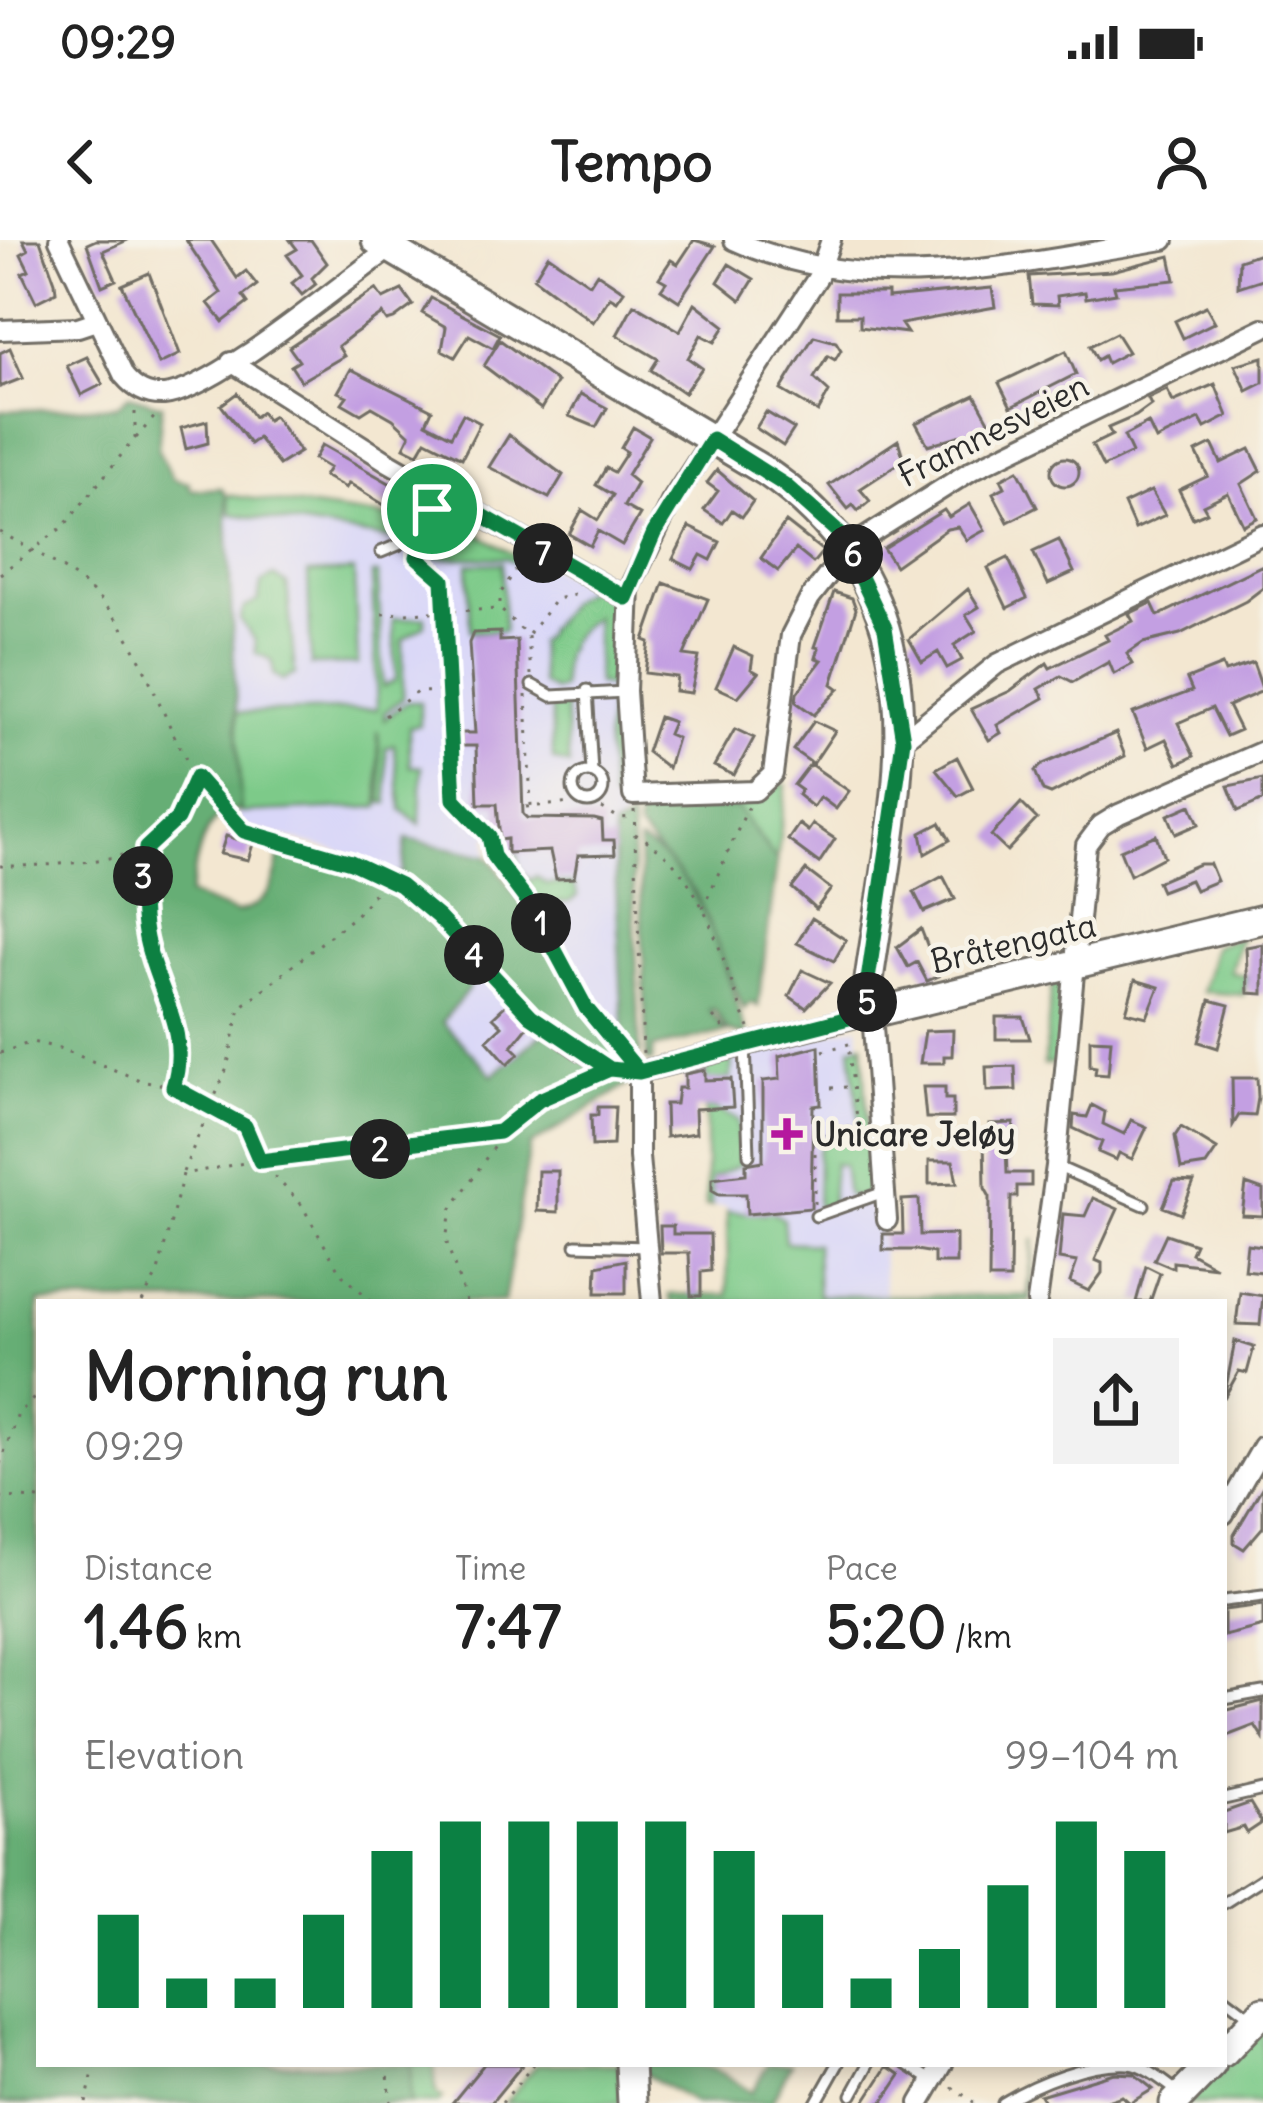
<!DOCTYPE html>
<html lang="en">
<head>
<meta charset="utf-8">
<style>
  body { margin:0; font-family:Delius,sans-serif; background:#f2f2f2; color:#222; height:100vh; display:flex; flex-direction:column; font-size:45px; white-space:nowrap }
  * { box-sizing:border-box; margin:0 }
  p { font-size:39px; color:#767676 }
  .icon { flex:none; width:66px; height:66px; fill:none; stroke:currentColor; stroke-width:2; stroke-linecap:round; stroke-linejoin:round }
  .map { position:relative; flex:1; overflow:hidden }
  .details { position:absolute; left:36px; top:1059px; width:1191px; height:768px; display:flex; flex-direction:column; background:#fff; border-radius:0px; box-shadow:0 6px 18px #0003 }
  .details>* { flex:none }
  .pin { position:absolute; display:grid; place-items:center; width:102px; height:102px; color:#fff; margin:-51px; border:6px solid #fff; border-radius:50%; box-shadow:0 3px 12px #0007 }
  .km { position:absolute; width:60px; height:60px; margin:-30px; border-radius:50%; background:#222; color:#fff; font-size:33px; line-height:60px; text-align:center }
  .round { display:grid; place-items:center; flex:none; width:126px; height:126px; border-radius:0px; background:#f2f2f2 }
  .head { display:flex; align-items:center; justify-content:space-between; height:204px; padding:0 48px }
  h1 { font-size:66px; font-weight:700; line-height:90px }
  .figures { display:grid; grid-template-columns:repeat(3,1fr); gap:18px; height:204px; padding:12px 48px }
  .figures div { display:grid; align-content:center }
  .figures b { font-size:60px; font-weight:700 }
  .figures small { font-size:33px; font-weight:400 }
  .figures p { font-size:33px }
  .chart { height:336px; padding:24px 48px }
  .chart p { display:flex; justify-content:space-between }
  .chart svg { width:100%; height:216px; margin-top:12px; stroke:#0b8043; stroke-width:6 }
  .status { display:flex; justify-content:space-between; align-items:center; height:84px; padding:0 60px; background:#fff; direction:ltr }
  .status svg { height:33px; fill:currentColor }
  header { display:flex; justify-content:space-between; align-items:center; height:156px; padding:0 48px; background:#fff; font-size:54px; font-weight:700 }
  .map>svg:first-child { display:block }
  .built { fill:#d9d7f8 }
  .green { fill:#7dca89; stroke:#547a5a; stroke-width:3 }
  .forest { fill:#66ae75; stroke:#486c50; stroke-width:3 }
  .building { fill:#c39fe2 }
  .lines { fill:none; stroke-linecap:round; stroke-linejoin:round }
  .lane-casing { stroke:#716d65; stroke-width:15 }
  .street-casing { stroke:#716d65; stroke-width:24 }
  .secondary-casing { stroke:#716d65; stroke-width:33 }
  .path { stroke:#716d65; stroke-width:3; stroke-dasharray:3 9; stroke-linecap:butt }
  .lane { stroke:#fff; stroke-width:9 }
  .street { stroke:#fff; stroke-width:18 }
  .secondary { stroke:#fff; stroke-width:27 }
  .route-casing { stroke:#fff; stroke-width:24 }
  .route { stroke:#0b8043; stroke-width:15 }
  .poi-dot { fill:#b5179e; stroke:#f7f3e8; stroke-width:4.5 }
  .labels { text-anchor:middle; stroke-width:9; stroke-linejoin:round; paint-order:stroke }
  .street-label { font-size:33px; fill:#2b2b2b; stroke:#f7f3e8 }
  .poi-label { font-size:33px; font-weight:bold; fill:#2b2b2b; stroke:#f7f3e8; text-anchor:start }
</style>
</head>
<body>
<div class="status"><b>09:29</b><svg viewBox="0 0 49 12"><path d="M0 12V9h3v3zM5 12V6h3v6zM10 12V3h3v9zM15 12V0h3v12zM26 1h20v11H26zM47 4h2v5h-2z"/></svg></div>
<header><svg class="icon" aria-label="back" viewBox="0 0 24 24"><path d="M15 5l-7 7 7 7"/></svg>Tempo<svg class="icon" aria-label="person" viewBox="0 0 24 24"><circle cx="12" cy="8" r="4"/><path d="M4 21q1-7 8-7t8 7"/></svg></header>
<div class="map">
<svg width="1263" height="1863" viewBox="0 0 1263 1863">
  <rect width="100%" height="100%" fill="#f7f3e8"/>
  <filter id="ink" filterUnits="userSpaceOnUse"><feTurbulence type="fractalNoise" baseFrequency=".00833" numOctaves="2"/><feDisplacementMap in="SourceGraphic" scale="24" xChannelSelector="R" yChannelSelector="G"/><feConvolveMatrix kernelMatrix="1 2 1 2 8 2 1 2 1" color-interpolation-filters="sRGB"/></filter>
  <filter id="wash" filterUnits="userSpaceOnUse"><feTurbulence type="fractalNoise" baseFrequency=".004" numOctaves="4" result="noise"/><feDisplacementMap in="SourceGraphic" scale="48" xChannelSelector="R" yChannelSelector="G"/><feGaussianBlur stdDeviation="2.7" result="paint"/><feColorMatrix in="noise" values="0 0 0 0 0 0 0 0 0 0 0 0 0 0 0 0 0 1.4 0 .05"/><feComposite in="paint" operator="in"/></filter>
  <g filter="url(#wash)">
    <rect width="100%" height="100%" fill="#f3e7d1"/>
    <path class="built" d="M226 255 406 280 418 261 532 325 547 327 605 354 618 367 617 464 627 575 614 588 623 788 612 791 592 770 560 714 541 664 499 614 493 596 487 597 488 616 394 635 342 612 238 585Z
      M478 725 546 791 494 836 441 782 467 750Z
      M859 786 868 948 874 982H880L885 1056H728L727 966H706V821Z"/>
    <path class="green" d="M226 255 406 280 393 298H385L231 274Z
      M437 269 519 318 517 324 506 318H425L421 300Z
      M502 323 504 391 470 392 468 324Z
      M354 331 358 424 311 425 308 333Z
      M372 334H378L383 447 396 440 393 379 425 377V385L403 400V458L384 473 385 479 407 462H420V485L409 487 410 526 422 527 420 584 402 570 394 505 386 508 388 563H382L378 490 379 567 240 573 237 473 377 469Z
      M274 336 287 344 295 434 283 440 274 435 272 420 256 413 255 400 240 380 244 368 258 361 261 343Z
      M589 348 605 354 620 373 618 441 609 447 597 444 595 377C566 396 561 414 562 448L554 451 542 444 538 403 570 360Z
      M788 452 779 543 786 545 777 621 737 568 639 564 766 550Z
      M551 461 565 462 569 525 553 520Z
      M610 461 621 463 631 555 627 575 611 558 606 497Z
      M499 614H518L519 628 530 641 536 636 546 644H573L578 656 570 662 537 663Z
      M1241 697 1230 732 1247 736 1243 755 1202 752 1214 706Z
      M1062 740 1060 823 1044 825 1052 743Z
      M863 803 871 948 860 957 847 956 843 925 834 924 831 965 817 970 818 911 833 891 860 887 851 807Z
      M732 816 731 839 710 841 712 868 738 880 740 925 712 938V966H706V821Z
      M772 960V972L783 979 785 1002 816 1004 818 1056H1028L1034 999 1030 1062H671L670 1055H728L727 971 765 974Z
      M1263 1785V1863H1187Z
      M411 1824H434L436 1854 442 1858 438 1863H410Z
      M537 1824H619L621 1863H505Z"/>
    <path class="forest" d="M129 155 162 165 158 210 173 239 189 243 191 250 221 248 226 255 241 571C201 568 197 623 189 655L236 673C273 664 275 641 281 607 375 629 414 652 478 725L468 750 442 782 493 835 546 791 630 843 530 906 504 1062H39V1824H411L410 1863H0V171L117 166Z
      M639 564 737 568 777 621 758 766 751 762 744 769 696 653 638 589Z
      M631 580 640 813 633 822 612 791 623 787 613 588Z
      M406 599 488 616C540 682 571 756 624 821L623 828C535 803 464 693 394 635L402 634Z
      M639 602C706 632 725 734 748 798L728 791 714 769 709 770 725 792 653 808 652 821H647Z
      M644 1824C695 1824 711 1820 751 1853L768 1824H791L771 1863H695L645 1834Z"/>
    <g id="blocks">
      <path class="building" d="M23 0H40L55 42 56 52 36 62 22 33 29 30 21 14 28 10Z
        M96 0H128L103 11 116 40 102 46 87 4Z
        M186 0H211L237 38 246 31 257 45 243 56 248 63 223 82 208 63 221 53Z
        M290 0H311L327 23 312 38 316 44 302 55 292 43 302 35 287 15 297 9Z
        M694 0 715 6 679 61 661 49 666 42 659 38 671 20 678 24Z
        M1263 12V39L1238 47 1239 20Z
        M548 15 590 44 597 33 624 51 617 61 610 57 593 82 534 38Z
        M1170 16 1175 40 1114 46 1116 53 1086 58 1085 52 1057 56 1058 65 1032 64 1029 36 1112 31Z
        M729 24 754 39 741 60 718 42Z
        M149 33 180 114 159 124 122 45Z
        M992 48 995 67 901 84 907 93 860 87V76H837V53H888V58Z
        M376 49 383 59 402 50 413 65 394 79 387 81 382 74 352 95 338 106 344 116 301 141 291 126 299 121 289 107Z
        M431 58 500 95 493 108 469 95 455 117 442 110 446 87 422 73Z
        M695 63 725 86 715 102 701 95 688 118 702 128 684 153 651 130 658 119 617 95 634 64 680 91Z
        M1206 66 1215 82 1183 98 1175 81Z
        M1116 93 1128 112 1107 123 1104 116 1097 120 1090 106Z
        M814 96 836 102 841 110 835 120 828 116 814 138 829 152 818 172 781 150Z
        M500 100 557 142 541 169 484 126Z
        M10 108 23 138 0 147V113Z
        M1066 111 1076 134 1011 167 999 143Z
        M87 117 103 144 81 155 67 126Z
        M1263 117V143L1247 151 1235 125Z
        M351 129 432 170 426 183 451 196 463 174 480 183 462 218 426 200 418 214 404 207 410 195 393 179 372 167 361 174 342 163 347 156 338 152Z
        M1215 144 1228 176 1205 188 1200 179 1156 200 1148 183 1124 196 1132 213 1103 227 1092 205 1112 195 1108 188 1136 176 1151 165 1148 159 1167 150 1173 162Z
        M237 153 254 177 261 172 267 180 274 176 300 212 279 225 258 198 250 204 221 165Z
        M581 154 607 168 596 187 569 176Z
        M975 155 992 186 928 205 916 183Z
        M766 172 794 189 783 206 756 188Z
        M207 181 208 203 186 209 181 188Z
        M633 187 650 197 627 235 637 243 624 266 640 275 622 305 598 291 590 306 569 294 582 270 598 280 613 255 596 245 606 228 614 232 627 212 621 208Z
        M509 195 563 235 549 258 489 227Z
        M898 200 904 220 860 249 870 261 858 271 853 265 848 269 829 245Z
        M1212 204 1221 223 1250 209 1261 231 1241 244 1257 278 1243 285 1228 253 1203 265 1207 272 1193 278 1179 250 1208 236 1196 212Z
        M322 205 400 249 396 255 405 260 397 273 349 243 346 248 324 236 329 228 314 219Z
        M1051 232a14 14 0 1 1 28 0a14 14 0 1 1-28 0Z
        M717 230 753 261 742 277 732 270 723 283 704 270 718 251 707 243Z
        M1018 230 1037 267 1008 282 993 253 1005 247 1001 239Z
        M1151 251 1165 275 1135 289 1124 264Z
        M970 264 985 290 967 300 958 287 947 289 895 326 883 308 944 270 949 277Z
        M786 282 823 311 813 323 796 309 778 331 761 318Z
        M689 287 720 302 711 320 701 315 693 329 673 319Z
        M1059 300 1074 332 1048 344 1033 312Z
        M1008 318 1027 358 1007 368 988 328Z
        M1263 325V348L1246 361 1180 394 1143 403 1127 414 1133 424 1114 434 1109 422 1073 442 1061 436 1039 449 1044 458 997 485 1001 493 989 500 971 469 1010 451 1047 423 1050 428 1108 400 1105 395 1133 381 1129 374 1152 363 1158 376Z
        M664 343 708 359 684 415 699 417 691 453 675 451 677 437 645 433 649 402 644 400Z
        M968 349 979 367 966 375 976 391 954 405 962 420 947 428 938 412 922 422 909 399Z
        M834 352 852 358 856 369 832 444 839 449 814 475 796 462 797 453 822 420 816 418 819 408 815 407Z
        M500 392V401L517 400 523 574 527 578 594 579 602 581 603 600H614L615 614 578 615 574 638 556 639 550 611 507 613V599L500 600 497 564H478L476 506H461V493H475L469 403 473 393Z
        M734 407 753 416 751 429 758 433 738 457 716 447Z
        M1253 423 1263 451 1228 466 1240 490 1226 496 1212 468 1178 483 1194 516 1178 524 1166 499 1147 508 1133 473 1192 451 1187 439 1222 425 1225 432Z
        M659 477 673 482 668 494 677 498 668 528 647 512Z
        M814 481 835 491 813 524 793 510Z
        M735 489 754 498 734 535 714 526Z
        M1116 493 1125 516 1051 554 1043 551 1035 531 1043 524Z
        M957 517 973 548 958 556 936 529Z
        M810 524 849 551 836 569 820 557 813 567 798 555 801 550 794 545Z
        M1263 539V560L1238 571 1228 546Z
        M1021 563 1037 579 1007 611 991 596Z
        M1191 565 1199 584 1176 594 1168 575Z
        M940 583 950 600 925 614 921 593Z
        M799 584 808 591 813 584 835 599 819 623 788 600Z
        M1156 595 1164 617 1130 635 1120 610Z
        M226 596 253 604 248 620 220 614Z
        M1199 624H1210L1217 641 1195 650 1190 640 1161 651 1157 642Z
        M806 630 831 649 816 669 792 648Z
        M943 636 955 659 924 672 914 652Z
        M812 678 846 700 834 721 797 703Z
        M921 689 939 736 927 741 917 722 908 727 897 707Z
        M1263 704V754L1248 753 1246 707Z
        M802 730 830 743 806 768 789 756Z
        M1135 740 1159 747 1147 777 1126 772Z
        M1210 760 1229 765 1218 808 1199 802Z
        M507 764 529 785 512 806 519 813 508 824 487 800 502 786 493 777Z
        M996 777H1023L1030 799H996Z
        M953 790 952 816H944V823H920L925 791Z
        M1090 799 1111 800 1108 835 1095 834 1096 827 1090 826Z
        M819 806 821 865 813 866 811 968 747 974 746 954H719L712 950V938L746 934V924L763 921V841L780 839 779 816Z
        M1015 826 1016 850 987 851 986 827Z
        M705 830V840L731 839 733 867 695 869 696 893 666 897 665 864H676L678 848H685V834Z
        M1232 838H1257L1258 858 1255 876 1239 875 1233 885Z
        M923 847H945V859H953V878H926Z
        M1092 865 1105 872 1103 884 1124 894 1131 880 1147 887 1132 919 1119 913 1116 920 1098 912 1102 902 1073 888 1074 875 1087 877Z
        M598 867H615L613 905 592 906 591 875H598Z
        M1014 883 1011 907H1006L1007 933H1031V946H1017V957H1011L1010 1039H989L990 957 985 948 984 897H991L990 884Z
        M1181 887 1217 909 1206 925 1181 929 1175 896Z
        M929 921H953L957 943 929 944Z
        M538 931H558V972L537 971Z
        M1174 941 1194 942 1181 974 1163 967Z
        M1246 944 1263 950V976L1242 975Z
        M1093 958 1118 969 1095 1020 1102 1023V1033L1089 1051 1070 1042 1077 1022 1059 1019 1063 974 1085 976Z
        M919 959 920 995 956 994V1023H934V1013L916 1010H883V994H903L902 960Z
        M660 986H673V994H710L711 1031 701 1032V1056H691L689 1013H661Z
        M1166 994 1195 1004 1191 1013 1216 1027 1173 1022V1028L1154 1020Z
        M1247 1004 1263 1006V1032L1244 1030Z
        M626 1020V1053H596L597 1026Z
        M1146 1026 1160 1033 1150 1062H1136Z
        M1240 1052 1263 1056 1260 1085 1236 1084Z
        M1235 1101 1254 1107 1247 1133 1239 1131 1224 1158Z
        M1263 1246V1287L1244 1309 1234 1303V1295Z
        M1263 1365V1386L1224 1396V1370Z
        M1263 1461V1498L1255 1485 1224 1497V1471Z
        M1250 1563 1262 1583 1247 1593 1244 1587 1224 1593V1572Z
        M484 1824H523L491 1863H452Z
        M888 1826 901 1835 882 1863H864Z
        M1114 1833 1134 1834 1153 1849 1130 1863 1122 1856 1101 1863H1045L1040 1855Z"/>
    </g>
  </g>
  <g filter="url(#ink)">
    <use href="#blocks" fill-opacity="0" stroke="#716d65" stroke-width="3"/>
    <g class="lines">
      <g class="lane-casing">
        <path id="lane" d="M381 312 398 305 432 247
          M532 445 552 456 625 452
          M587 450 592 532
          M573 547a15 15 0 1 1 30 0a15 15 0 1 1-30 0Z
          M284 602C327 615 376 625 412 653 469 697 559 838 637 832
          M745 803 749 915
          M1056 926 1144 965
          M816 976 884 952
          M576 1005 648 1007
          M1224 1361 1263 1356
          M1224 1459 1263 1452
          M1224 1559 1263 1550
          M1224 1663 1263 1638
          M1224 1757 1253 1779
          M907 1824 933 1841
          M852 1855 869 1824
          M816 1863 838 1824
          M1003 1863C1036 1843 1089 1821 1129 1824 1146 1826 1164 1842 1178 1852"/>
      </g>
      <g class="street-casing">
        <path id="street" d="M59 0 124 136C135 149 147 156 164 155 216 151 349 36 398 3
          M734 0C872 63 1022 22 1164 0
          M831 0 818 37 671 262 630 347 626 451 633 555 755 551 773 534 791 395 810 358 850 307 972 230 1263 88
          M0 90 78 87 96 81
          M231 122 388 222 626 358
          M903 500 997 424 1263 294
          M652 1062 639 917V832L872 773 887 980
          M1037 1062 1056 926 1086 605 1101 585 1119 574 1263 511
          M1224 1274 1263 1206
          M920 1863 943 1824"/>
      </g>
      <g class="secondary-casing">
        <path id="secondary" d="M376 0 765 231C954 361 896 549 869 740L872 773 1263 679
          M1224 1812 1263 1771
          M630 1824 632 1863
          M1174 1863 1212 1824"/>
      </g>
      <path class="path" d="M136 198 157 174
        M0 292C41 315 82 335 111 372 165 440 180 573 270 600
        M420 295 417 317 444 340 454 559C503 612 533 678 569 741 585 769 606 792 625 818
        M523 319 500 354V369L528 396 531 435
        M0 334 64 286 135 198V164
        M382 374 499 369
        M529 394 556 359 579 354
        M526 455 531 566
        M385 476 417 452 448 451
        M526 567 572 563
        M602 568 619 578 633 577
        M634 570 643 813
        M635 594C707 629 720 723 749 788
        M145 608C143 639 139 671 147 702 160 751 191 792 174 845
        M0 626C41 626 136 624 165 595 181 579 183 555 197 537
        M703 668 748 567
        M713 777 728 793
        M823 811 856 802
        M0 813 32 802 59 808 145 842 173 846 245 886 260 921 301 964 341 1034 373 1062
        M831 848 848 847
        M183 932 227 828 240 768 356 675 381 645
        M815 964V909L831 889 858 886 848 804
        M142 1062 158 1032 183 934 316 910H367L455 894 499 892
        M466 1062 446 1000 451 970 515 875 597 835
        M0 1224 18 1174 39 1153
        M0 1257 39 1259
        M387 1824 391 1863
        M952 1847 975 1863
        M86 1863 95 1824
        M502 1863 534 1824"/>
      <use href="#lane" class="lane"/>
      <use href="#street" class="street"/>
      <use href="#secondary" class="secondary"/>
    </g>
  </g>
  <g class="lines" filter="url(#ink)">
    <g class="route-casing">
      <path id="route" d="M432 269 417 317 443 340 454 559 489 596 493 616 533 669 586 768 639 832 610 829 539 860 499 892 260 921 245 886 173 847C192 788 154 749 145 693 140 665 143 637 146 608L177 579 196 537 244 591 351 622 400 645 438 677 531 776 610 829 639 832 872 772 868 740 903 500 885 388 841 295 785 245 712 199 654 293 626 358 441 252 432 269"/>
    </g>
    <use href="#route" class="route"/>
  </g>
  <path class="poi-dot" d="M781 876h12v12h12v12h-12v12h-12v-12h-12v-12h12z"/>
  <g class="labels">
    <g class="street-label">
      <text transform="translate(993 190) rotate(-27)" y="12">Framnesveien</text>
      <text transform="translate(1013 703) rotate(-13)" y="12">Bråtengata</text>
    </g>
    <g class="poi-label">
      <text x="814" y="906">Unicare Jeløy</text>
    </g>
  </g>
</svg>
<div class="pin" style="left:432px;top:269px;background:#1e9e55"><svg class="icon" aria-label="arrive" viewBox="0 0 24 24"><path d="M6 21V4h12l-3 4 3 4H6"/></svg></div>
<b class="km" style="left:541px;top:683px">1</b>
<b class="km" style="left:380px;top:909px">2</b>
<b class="km" style="left:143px;top:636px">3</b>
<b class="km" style="left:474px;top:715px">4</b>
<b class="km" style="left:867px;top:762px">5</b>
<b class="km" style="left:853px;top:314px">6</b>
<b class="km" style="left:543px;top:313px">7</b>
<section class="details">
<div class="head"><div><h1>Morning run</h1><p>09:29</p></div><a class="round"><svg class="icon" aria-label="share" viewBox="0 0 24 24"><path d="M12 15V3M7 8l5-5 5 5M5 13v7h14v-7"/></svg></a></div>
<div class="figures">
<div><p>Distance</p><b>1.46<small> km</small></b></div>
<div><p>Time</p><b>7:47</b></div>
<div><p>Pace</p><b>5:20<small> /km</small></b></div>
</div>
<div class="chart"><p><span>Elevation</span>99–104 m</p>
<svg viewBox="0 0 160 44" preserveAspectRatio="none"><path d="M5 44V25M15 44V38M25 44V38M35 44V25M45 44V12M55 44V6M65 44V6M75 44V6M85 44V6M95 44V12M105 44V25M115 44V38M125 44V32M135 44V19M145 44V6M155 44V12"/></svg>
</div>
</section>
</div>
</body>
</html>
